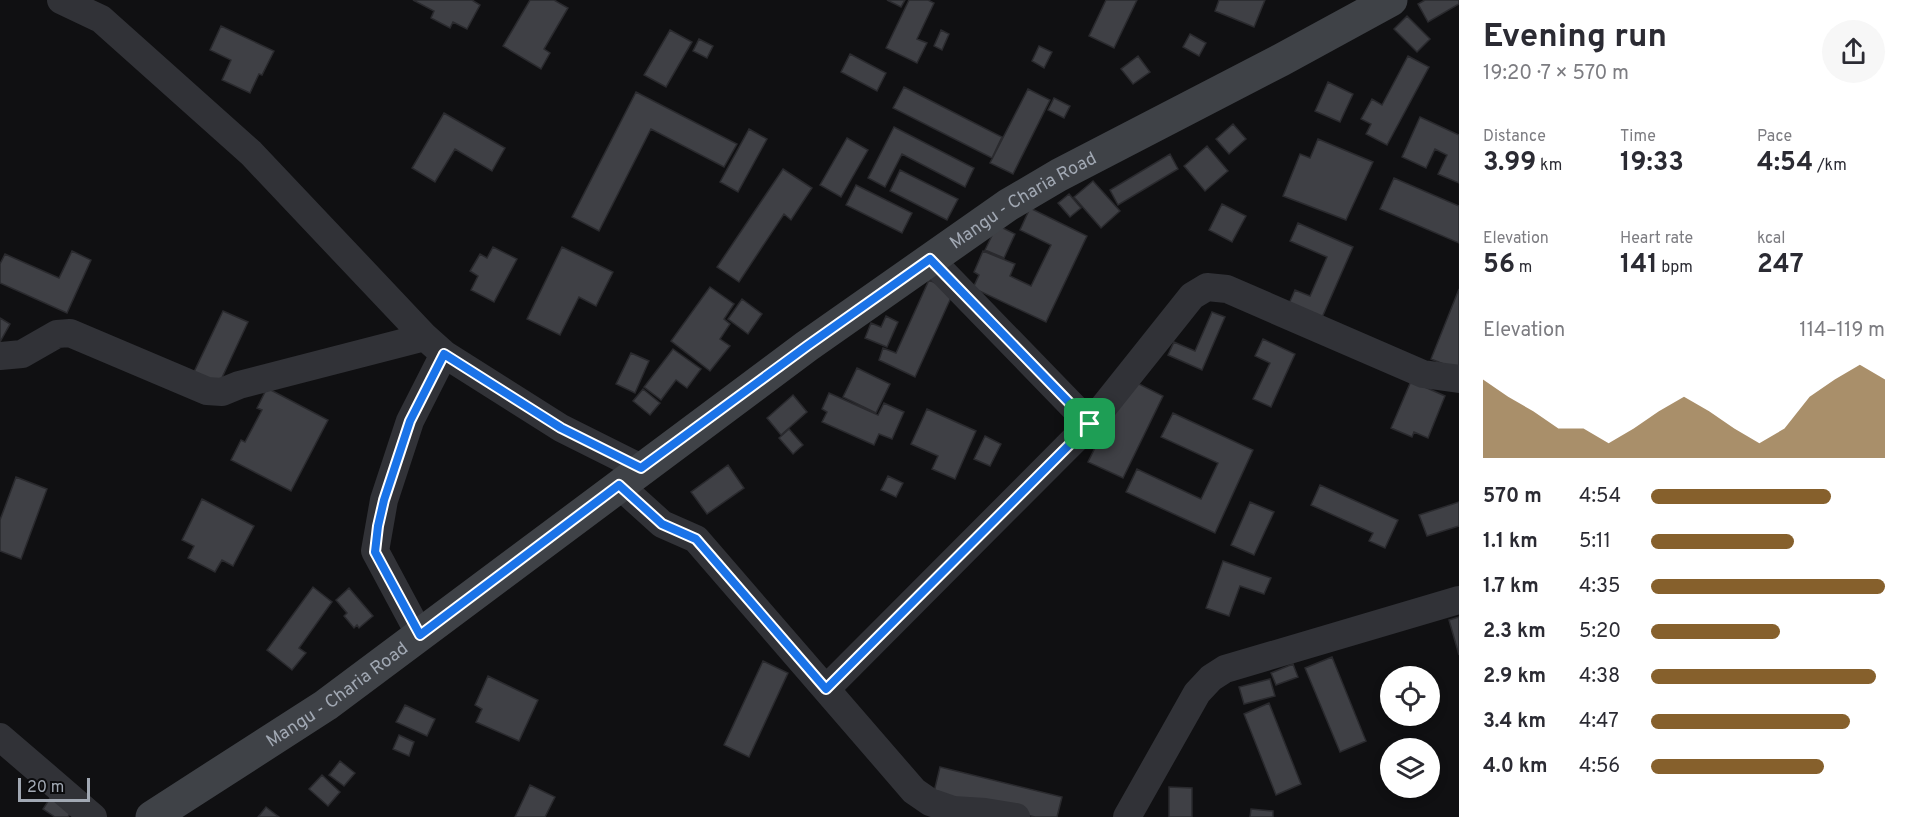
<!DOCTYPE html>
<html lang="en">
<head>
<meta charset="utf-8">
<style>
  body { margin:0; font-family:Overpass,sans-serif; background:#f7f7f7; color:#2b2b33; height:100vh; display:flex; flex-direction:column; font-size:22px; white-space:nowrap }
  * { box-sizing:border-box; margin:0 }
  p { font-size:20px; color:#7c7c81 }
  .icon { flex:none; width:33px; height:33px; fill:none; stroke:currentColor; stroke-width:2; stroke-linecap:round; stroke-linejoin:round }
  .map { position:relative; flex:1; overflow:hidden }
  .details { display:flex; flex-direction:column; background:#fff; width:450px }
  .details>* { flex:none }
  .tools { position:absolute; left:1380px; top:666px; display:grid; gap:12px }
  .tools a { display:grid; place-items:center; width:60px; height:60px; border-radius:50%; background:#fff; box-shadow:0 3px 9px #0003; font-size:30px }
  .scale { position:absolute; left:18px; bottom:15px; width:72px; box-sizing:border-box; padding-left:6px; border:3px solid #a1a8b3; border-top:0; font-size:16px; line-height:21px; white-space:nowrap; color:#a1a8b3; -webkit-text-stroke:4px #0b0b0d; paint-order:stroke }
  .pin { position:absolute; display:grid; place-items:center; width:51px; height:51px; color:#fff; margin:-26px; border-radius:12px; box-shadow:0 3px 9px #0006 }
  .round { display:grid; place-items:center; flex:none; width:63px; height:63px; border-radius:32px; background:#f7f7f7 }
  .headline { display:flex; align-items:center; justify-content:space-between; height:102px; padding:0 24px }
  h1 { font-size:33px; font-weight:700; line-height:45px }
  .metrics { display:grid; grid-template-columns:repeat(3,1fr); gap:9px; height:102px; padding:6px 24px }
  .metrics div { display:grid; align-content:center }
  .metrics b { font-size:26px; font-weight:700 }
  .metrics small { font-size:16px; font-weight:400 }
  .metrics p { font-size:16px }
  .chart { height:168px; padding:12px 24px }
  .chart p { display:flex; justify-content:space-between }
  .chart svg { width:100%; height:108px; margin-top:6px; fill:#86602c; opacity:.7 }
  ul { padding:0 24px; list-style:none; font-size:20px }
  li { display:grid; grid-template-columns:96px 72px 1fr; align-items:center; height:45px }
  li i { height:15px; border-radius:8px; background:#86602c }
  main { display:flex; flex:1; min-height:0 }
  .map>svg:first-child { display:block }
  .building { fill:#3f4045; stroke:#2a2a2e; stroke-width:1.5 }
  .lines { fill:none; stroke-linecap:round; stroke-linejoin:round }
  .street { stroke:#313237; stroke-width:28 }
  .secondary { stroke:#3f4247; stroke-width:33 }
  .route-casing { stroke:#fff; stroke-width:12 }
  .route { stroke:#1a73e8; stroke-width:8 }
  .labels { text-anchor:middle; stroke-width:4.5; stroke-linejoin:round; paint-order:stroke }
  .street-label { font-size:18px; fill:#a1a8b3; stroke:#0b0b0d }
</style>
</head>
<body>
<main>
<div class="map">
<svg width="1459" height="817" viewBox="0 0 1459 817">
  <rect width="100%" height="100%" fill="#101012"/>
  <path class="building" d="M413 0H472L480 5 467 29 453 22 450 28 431 18 434 11Z
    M530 0H554L568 8 544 49 550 53 541 69 503 46Z
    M887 0H905L901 7Z
    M909 0H928L934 3 917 39 927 43 917 63 886 48Z
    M1106 0H1137L1114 48 1089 36Z
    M1219 0H1265L1254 27 1215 11Z
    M1425 0H1459V4L1428 22 1418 4Z
    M1407 16 1430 39 1417 52 1394 29Z
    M221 26 274 51 262 75 259 74 250 93 222 80 231 60 210 50Z
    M670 30 692 42 666 87 644 75Z
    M941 30 949 34 942 50 934 46Z
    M1190 34 1206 43 1199 56 1183 47Z
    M699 39 713 46 707 58 693 51Z
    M1039 46 1052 52 1044 68 1032 61Z
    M850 54 886 73 877 91 841 72Z
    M1138 56 1150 72 1133 84 1121 69Z
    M1408 56 1429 67 1387 145 1366 134 1371 124 1361 119 1372 99 1382 105Z
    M1328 82 1353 94 1340 122 1315 111Z
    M904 87 1002 137 992 158 893 108Z
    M1028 89 1050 100 1013 174 990 163Z
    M636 92 737 144 724 167 651 129 599 231 572 217Z
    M1054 98 1070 106 1064 118 1048 110Z
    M444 113 505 148 492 171 455 149 435 182 412 168Z
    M1420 117 1459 135V183L1438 174 1447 155 1435 149 1426 168 1402 157Z
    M1233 124 1246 139 1229 154 1216 139Z
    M894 127 974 168 965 187 902 154 885 187 868 178Z
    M749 129 767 139 738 192 720 182Z
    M847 138 868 150 841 197 820 185Z
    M1318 139 1373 162 1346 220 1283 196 1300 154 1310 158Z
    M1207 146 1228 171 1205 191 1184 166Z
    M1170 154 1178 169 1118 205 1110 190Z
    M783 169 812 188 791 220 784 214 739 282 717 267Z
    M900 170 958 199 947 220 890 191Z
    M1394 178 1459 206V243L1380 209Z
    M1093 181 1120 211 1101 228 1074 197Z
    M856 185 912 213 902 233 846 205Z
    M1069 194 1081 208 1070 217 1058 203Z
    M1222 204 1246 216 1232 242 1209 230Z
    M1030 208 1087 236 1046 322 973 288 979 275 974 272 983 251 1015 264 1010 276 1031 286 1051 245 1020 230Z
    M1298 223 1353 247 1320 322 1287 308 1295 290 1310 296 1327 257 1290 241Z
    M997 225 1015 234 1004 258 985 250Z
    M493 247 517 259 494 302 471 290 478 276 470 271 480 254 487 258Z
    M562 247 613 272 596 306 579 297 560 335 527 319Z
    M72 251 91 260 67 313 0 283V264L5 254 59 278Z
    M929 280 954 291 915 377 879 360 883 348 896 353Z
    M710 287 734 304 724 319 730 324 720 339 730 346 710 371 671 341Z
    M1459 289V370L1431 359Z
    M742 299 762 314 748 334 728 319Z
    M223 311 248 322 219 384 194 372Z
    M1212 312 1225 317 1202 370 1168 355 1174 342 1195 351Z
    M886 316 898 322 887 347 865 338 871 323 881 327Z
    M0 318 10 324 0 342Z
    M1263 339 1295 354 1271 407 1253 399 1270 363 1255 356Z
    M673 349 701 369 687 388 676 380 661 400 644 387Z
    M631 353 649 361 635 393 616 384Z
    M857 368 890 384 876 413 843 397Z
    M1129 379 1163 396 1123 478 1088 462Z
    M1411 381 1445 396 1428 438 1414 432 1412 437 1391 428Z
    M267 388 328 420 291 491 231 460 241 440 245 442 262 410 257 408Z
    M643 389 660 403 650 415 633 401Z
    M829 393 878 415 884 403 904 412 892 439 879 434 874 445 822 422 827 412 822 409Z
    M793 395 807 412 781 435 767 418Z
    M927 409 976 431 955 479 932 469 938 456 911 444Z
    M1173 413 1253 450 1215 533 1126 492 1137 469 1201 499 1218 463 1161 437Z
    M789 429 803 445 793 454 779 438Z
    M985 436 1001 444 990 466 974 459Z
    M728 465 744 488 707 514 691 492Z
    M888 476 903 483 896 497 881 490Z
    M16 477 47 489 21 559 0 551V520Z
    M1320 485 1398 520 1385 548 1369 541 1373 533 1311 505Z
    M202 499 254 526 233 566 222 560 215 572 188 558 194 546 182 540Z
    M1250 502 1274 512 1254 555 1231 545Z
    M1459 502V526L1427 536 1419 515Z
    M1223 561 1271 578 1264 594 1240 586 1229 616 1206 608Z
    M313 587 332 602 299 648 306 653 292 670 267 650Z
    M349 588 373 616 359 628 357 625 354 628 344 616 347 613 336 600Z
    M1459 617V655L1449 620Z
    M1332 657 1366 741 1340 752 1305 668Z
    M763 661 788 673 749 757 724 745Z
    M1293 664 1298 677 1276 685 1271 673Z
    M488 676 538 700 519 741 476 722 482 709 475 705Z
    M1270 679 1275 696 1244 704 1239 687Z
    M1269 703 1301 784 1276 795 1244 714Z
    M405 705 435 719 427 736 396 722Z
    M399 735 414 742 409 756 393 749Z
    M340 761 355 773 344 786 329 775Z
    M940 767 1062 797 1057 817H1035L934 792Z
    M322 775 340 792 328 806 309 789Z
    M530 785 555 797 545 817H515Z
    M1169 787 1192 788V817H1169Z
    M52 795 73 809 68 817H55L43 809Z
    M266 807 279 817H258Z
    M1251 809 1273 811V817H1250Z"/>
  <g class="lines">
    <path class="street" d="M61 0 101 19 251 153 425 337 444 354 561 428 641 468
      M930 259 1090 424
      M0 356 22 354 57 334 70 333 207 391 222 392 239 385 425 337
      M619 485 662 524 696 539 914 791 930 802 953 810 985 812 1016 817
      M420 635 375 551 384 500 410 421 444 354
      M826 689 1090 424 1192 296 1207 287 1227 289 1423 374 1459 379
      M0 737 93 817
      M1127 817 1197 693 1211 678 1225 669 1459 600"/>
    <path class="secondary" id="s1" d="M152 817 326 705 807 346 1008 205 1059 175 1281 60 1391 0"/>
  </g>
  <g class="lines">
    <g class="route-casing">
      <path id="route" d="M930 259 1090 424 826 689 696 539 662 524 619 485 420 635 375 552 378 526 384 500 410 421 444 354 561 428 641 468 807 346Z"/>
    </g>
    <use href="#route" class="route"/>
  </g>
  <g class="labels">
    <g class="street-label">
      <text dy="6" stroke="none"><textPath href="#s1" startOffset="1068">Mangu - Charia Road</textPath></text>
      <text dy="6" stroke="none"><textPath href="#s1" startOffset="222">Mangu - Charia Road</textPath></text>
    </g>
  </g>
</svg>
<div class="tools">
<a><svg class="icon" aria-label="locate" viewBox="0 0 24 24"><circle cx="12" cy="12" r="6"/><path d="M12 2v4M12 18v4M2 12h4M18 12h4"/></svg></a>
<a><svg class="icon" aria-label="layers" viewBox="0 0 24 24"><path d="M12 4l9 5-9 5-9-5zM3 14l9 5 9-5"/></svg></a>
</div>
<div class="scale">20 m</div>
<div class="pin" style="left:1090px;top:424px;background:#1e9e55"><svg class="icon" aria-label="arrive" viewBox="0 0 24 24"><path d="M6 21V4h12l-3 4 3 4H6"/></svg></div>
</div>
<section class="details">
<div class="headline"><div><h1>Evening run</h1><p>19:20 · 7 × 570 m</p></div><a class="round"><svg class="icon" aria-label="share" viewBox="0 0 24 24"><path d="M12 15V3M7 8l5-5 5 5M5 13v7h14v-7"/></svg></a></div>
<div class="metrics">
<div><p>Distance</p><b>3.99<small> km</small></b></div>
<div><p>Time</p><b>19:33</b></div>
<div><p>Pace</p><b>4:54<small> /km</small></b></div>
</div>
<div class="metrics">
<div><p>Elevation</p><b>56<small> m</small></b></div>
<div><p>Heart rate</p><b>141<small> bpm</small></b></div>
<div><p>kcal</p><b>247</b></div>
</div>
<div class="chart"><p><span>Elevation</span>114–119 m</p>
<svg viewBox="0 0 160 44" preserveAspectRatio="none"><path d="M0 44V12L10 19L20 25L30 32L40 32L50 38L60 32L70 25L80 19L90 25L100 32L110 38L120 32L130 19L140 12L150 6L160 12V44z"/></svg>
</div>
<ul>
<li><b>570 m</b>4:54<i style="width:77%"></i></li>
<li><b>1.1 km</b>5:11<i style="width:61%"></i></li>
<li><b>1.7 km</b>4:35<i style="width:100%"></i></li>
<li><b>2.3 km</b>5:20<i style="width:55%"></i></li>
<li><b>2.9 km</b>4:38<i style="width:96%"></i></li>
<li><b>3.4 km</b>4:47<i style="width:85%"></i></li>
<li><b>4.0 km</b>4:56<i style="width:74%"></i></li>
</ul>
</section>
</main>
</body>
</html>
